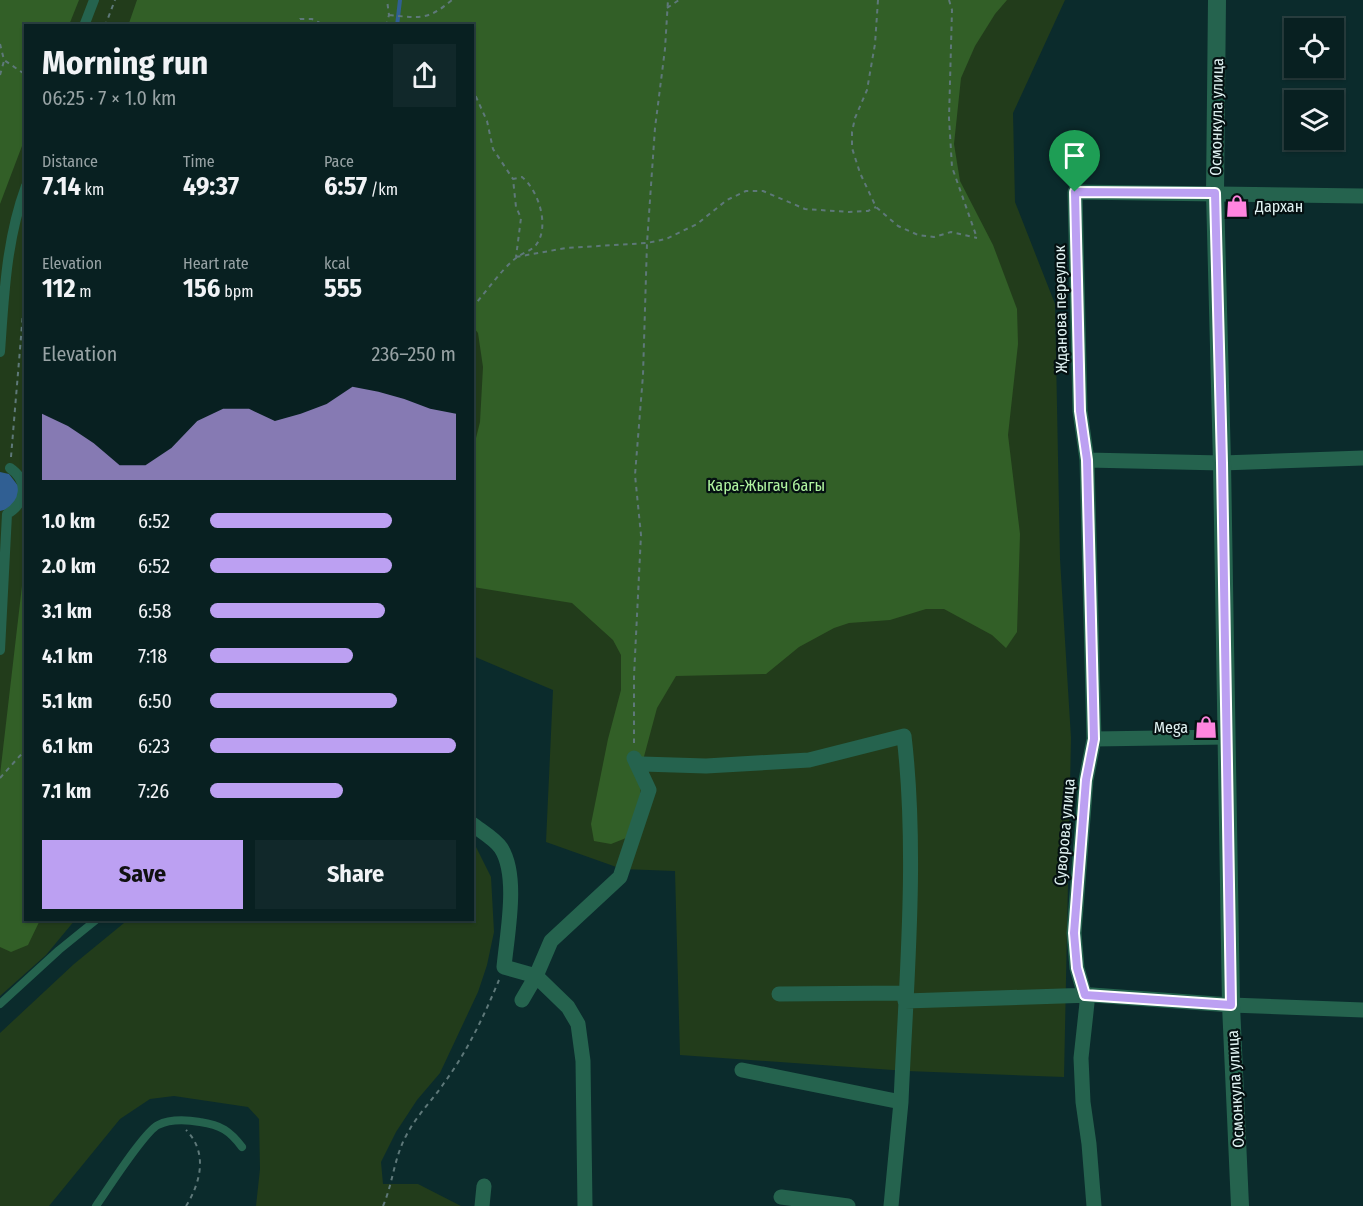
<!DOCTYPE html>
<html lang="en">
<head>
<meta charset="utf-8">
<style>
  body { margin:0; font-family:"Fira Sans Condensed",sans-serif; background:#11282a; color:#f1f3f6; height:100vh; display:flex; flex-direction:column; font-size:22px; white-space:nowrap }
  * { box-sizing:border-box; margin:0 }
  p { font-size:20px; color:#98a3a5 }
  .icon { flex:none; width:33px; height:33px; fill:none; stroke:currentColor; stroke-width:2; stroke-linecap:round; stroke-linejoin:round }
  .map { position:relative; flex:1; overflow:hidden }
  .drawer { position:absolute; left:24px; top:24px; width:450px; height:897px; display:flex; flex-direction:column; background:#082021; border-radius:0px; box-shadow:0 2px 4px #0004,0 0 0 2px #293e3f }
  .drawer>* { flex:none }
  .buttons { position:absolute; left:1284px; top:18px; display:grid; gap:12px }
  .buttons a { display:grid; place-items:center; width:60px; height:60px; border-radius:0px; background:#082021; box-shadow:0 2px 4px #0004,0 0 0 2px #293e3f; font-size:30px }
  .pin { position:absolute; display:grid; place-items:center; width:51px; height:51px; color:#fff; margin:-62px -26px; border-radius:50% 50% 50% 0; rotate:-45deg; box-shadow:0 0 6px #0007 }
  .pin .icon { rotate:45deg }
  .round { display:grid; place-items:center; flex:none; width:63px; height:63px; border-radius:0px; background:#11282a }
  .summary { display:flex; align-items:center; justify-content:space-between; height:102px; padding:0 18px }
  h1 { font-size:33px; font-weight:700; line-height:45px }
  .stats { display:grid; grid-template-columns:repeat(3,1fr); gap:9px; height:102px; padding:6px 18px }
  .stats div { display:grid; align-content:center }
  .stats b { font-size:26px; font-weight:700 }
  .stats small { font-size:16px; font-weight:400 }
  .stats p { font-size:16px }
  .chart { height:168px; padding:12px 18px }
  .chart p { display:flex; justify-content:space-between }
  .chart svg { width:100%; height:108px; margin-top:6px; fill:#bca0f2; opacity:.7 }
  .cta { display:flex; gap:12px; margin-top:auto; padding:12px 18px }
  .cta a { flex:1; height:69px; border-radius:0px; background:#bca0f2; color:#111; font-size:24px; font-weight:700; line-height:69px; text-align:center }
  .cta a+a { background:#11282a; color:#f1f3f6 }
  ul { padding:0 18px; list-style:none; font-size:20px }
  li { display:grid; grid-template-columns:96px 72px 1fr; align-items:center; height:45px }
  li i { height:15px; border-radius:8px; background:#bca0f2 }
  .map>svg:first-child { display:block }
  .green { fill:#223c1b }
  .forest { fill:#325f27 }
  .water { fill:#305f93 }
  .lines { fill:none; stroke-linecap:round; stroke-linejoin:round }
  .stream { stroke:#305f93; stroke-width:4 }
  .path { stroke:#5e7879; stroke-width:2; stroke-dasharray:4.5 4.5; stroke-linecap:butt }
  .service { stroke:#25634e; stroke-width:8 }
  .pedestrian { stroke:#25634e; stroke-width:10 }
  .minor { stroke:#25634e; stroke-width:15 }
  .tertiary { stroke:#25634e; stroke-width:18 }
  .route-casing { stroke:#fff; stroke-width:12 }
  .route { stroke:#bca0f2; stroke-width:8 }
  .labels { text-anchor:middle; stroke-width:4.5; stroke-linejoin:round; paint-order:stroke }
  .street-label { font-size:16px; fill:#e0f2f2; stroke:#051112 }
  .poi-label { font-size:16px; fill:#e0f2f2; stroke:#051112; text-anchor:start }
  .park-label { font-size:16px; fill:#b0f4a0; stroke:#051112 }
</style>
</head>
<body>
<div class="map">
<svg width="1363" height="1206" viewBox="0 0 1363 1206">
  <rect width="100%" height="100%" fill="#0b2b2c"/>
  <path class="green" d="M0 0H1065L1013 113 1015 202 1055 304 1060 559 1071 738 1064 1077 907 1071 680 1055 675 871 622 869 546 842 553 690 473 656 472 26H26V920H75L46 955 0 996Z
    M473 841 491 877 494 932 487 965 478 992 440 1073 417 1100 396 1132 381 1162 383 1184H418L461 1206H256L260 1169 259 1119 248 1107 174 1096 150 1099 120 1119 49 1206H0V1033L74 964 124 923 129 920H472Z"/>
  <path class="forest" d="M0 0H79L69 25 26 26 25 138 0 204Z
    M137 0H1007L995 14 975 46 961 78 954 144 960 181 993 245 1017 309 1018 344 1008 435 1020 534 1017 632 1006 648 992 635 944 609H926L890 620 849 623 834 628 799 647 766 674 676 676 657 708 642 764 639 818 626 838 611 844 594 841 591 824 608 739 621 690V655L613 640 572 603 473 587 472 454 480 422 483 367 478 333 472 326V26H128Z
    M25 560 26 920H40L28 945 11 952 0 947V775Z"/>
  <path class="water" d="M0 472 9 474 19 487 18 499 8 509 0 511Z"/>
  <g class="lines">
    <path class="stream" d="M397 26 400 0"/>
    <path class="path" d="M878 0 875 44 867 90 855 118 852 132V148L860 173 876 207 898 226 918 235 934 237 951 232 977 238
      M949 0 952 10 949 118 952 167 977 238
      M667 8 679 0
      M389 15C420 18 427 21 452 0
      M105 26 115 0
      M294 26 300 19H312L326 26
      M386 26 389 15 387 0
      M0 44 4 60 26 75
      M0 75 4 61
      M472 88 487 121 493 149 513 179
      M516 257 566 248 647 243 666 239 697 224 727 200 746 191H763L805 209 849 212 868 211 876 207
      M472 308C486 292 500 271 516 258 522 253 531 251 536 245 550 227 539 191 522 177L513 179 516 207 521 218 516 257
      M11 457 26 277
      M634 743V676L641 535 635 475 643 375 647 243 655 128 665 49 668 0
      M0 778 26 749
      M186 1206C201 1182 208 1152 186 1130
      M383 1206C393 1183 394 1158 406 1136 416 1116 432 1101 444 1083 467 1052 484 1016 499 980"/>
    <path class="service" d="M0 1004 59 950 96 920
      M96 1206C108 1189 144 1132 158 1125 170 1119 188 1120 200 1122 221 1125 230 1131 242 1147"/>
    <path class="pedestrian" d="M84 26 94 0
      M0 352C4 296 6 240 26 186
      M0 650 7 514C26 503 29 481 10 468"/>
    <path class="minor" d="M1087 460 1222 463 1363 458
      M1094 739 1226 737
      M642 764 706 766 809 760 904 736C918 855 906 983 901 1102
      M472 824C481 831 495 839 501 848 519 876 507 934 504 967L536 976 568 1007 578 1024 583 1061 585 1206
      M779 994 905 993
      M522 1000 536 976 551 941 620 877 649 790 634 758
      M905 1001 1092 995 1231 1005 1363 1010
      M742 1070 901 1102 891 1206
      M781 1197 848 1206
      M482 1206 484 1186
      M1094 1206 1089 1144 1083 1102 1081 1058 1087 1003 1077 968 1074 933 1086 780 1094 739 1087 460 1080 411 1075 192 1363 196"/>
    <path class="tertiary" d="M1217 0 1215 193 1222 463 1231 1005 1240 1206"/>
  </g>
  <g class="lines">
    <g class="route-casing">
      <path id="route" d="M1075 192 1215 193 1222 463 1231 1005 1085 995 1077 968 1074 933 1086 780 1094 739 1087 460 1080 411Z"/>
    </g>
    <use href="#route" class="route"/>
  </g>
  <defs>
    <g id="shop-bare" transform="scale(1.8)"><path d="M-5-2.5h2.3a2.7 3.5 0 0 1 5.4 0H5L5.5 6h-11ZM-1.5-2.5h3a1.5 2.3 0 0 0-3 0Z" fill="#ff85df" stroke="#051112" stroke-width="2.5" paint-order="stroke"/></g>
  </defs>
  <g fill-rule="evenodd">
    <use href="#shop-bare" x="1237" y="206"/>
    <use href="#shop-bare" x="1206" y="727"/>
  </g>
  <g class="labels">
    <g class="street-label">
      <text transform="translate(1216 117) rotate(-89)" y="6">Осмонкула улица</text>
      <text transform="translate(1060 309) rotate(-91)" y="6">Жданова переулок</text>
      <text transform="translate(1064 832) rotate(-85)" y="6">Суворова улица</text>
      <text transform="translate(1235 1089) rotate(-93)" y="6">Осмонкула улица</text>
    </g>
    <g class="poi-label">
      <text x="1255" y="212">Дархан</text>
      <text x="1188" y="733" text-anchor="end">Mega</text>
    </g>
    <g class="park-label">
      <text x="766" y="491">Кара-Жыгач багы</text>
    </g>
  </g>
</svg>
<div class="buttons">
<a><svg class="icon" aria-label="locate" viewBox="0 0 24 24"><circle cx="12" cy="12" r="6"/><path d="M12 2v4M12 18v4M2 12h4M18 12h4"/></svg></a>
<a><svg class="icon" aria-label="layers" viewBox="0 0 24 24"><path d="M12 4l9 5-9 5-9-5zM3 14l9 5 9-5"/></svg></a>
</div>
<div class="pin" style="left:1075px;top:192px;background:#1e9e55"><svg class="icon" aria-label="arrive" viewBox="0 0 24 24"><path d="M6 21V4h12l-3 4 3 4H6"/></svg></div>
<section class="drawer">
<div class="summary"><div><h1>Morning run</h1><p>06:25 · 7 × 1.0 km</p></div><a class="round"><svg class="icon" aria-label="share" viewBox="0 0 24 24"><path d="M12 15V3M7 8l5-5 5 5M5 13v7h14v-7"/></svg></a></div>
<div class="stats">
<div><p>Distance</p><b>7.14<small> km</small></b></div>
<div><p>Time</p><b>49:37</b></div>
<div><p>Pace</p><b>6:57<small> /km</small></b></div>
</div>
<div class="stats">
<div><p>Elevation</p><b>112<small> m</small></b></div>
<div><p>Heart rate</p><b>156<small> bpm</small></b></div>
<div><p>kcal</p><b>555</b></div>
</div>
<div class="chart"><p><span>Elevation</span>236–250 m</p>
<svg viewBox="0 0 160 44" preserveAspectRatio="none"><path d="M0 44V17L10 22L20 29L30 38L40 38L50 31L60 20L70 15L80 15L90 20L100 17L110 13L120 6L130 8L140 11L150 15L160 17V44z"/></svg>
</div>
<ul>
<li><b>1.0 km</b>6:52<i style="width:74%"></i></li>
<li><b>2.0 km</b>6:52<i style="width:74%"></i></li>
<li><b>3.1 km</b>6:58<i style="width:71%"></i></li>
<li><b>4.1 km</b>7:18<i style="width:58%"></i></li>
<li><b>5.1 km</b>6:50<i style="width:76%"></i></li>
<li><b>6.1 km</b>6:23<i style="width:100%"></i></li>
<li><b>7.1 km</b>7:26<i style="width:54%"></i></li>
</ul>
<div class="cta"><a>Save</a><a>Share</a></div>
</section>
</div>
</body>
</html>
